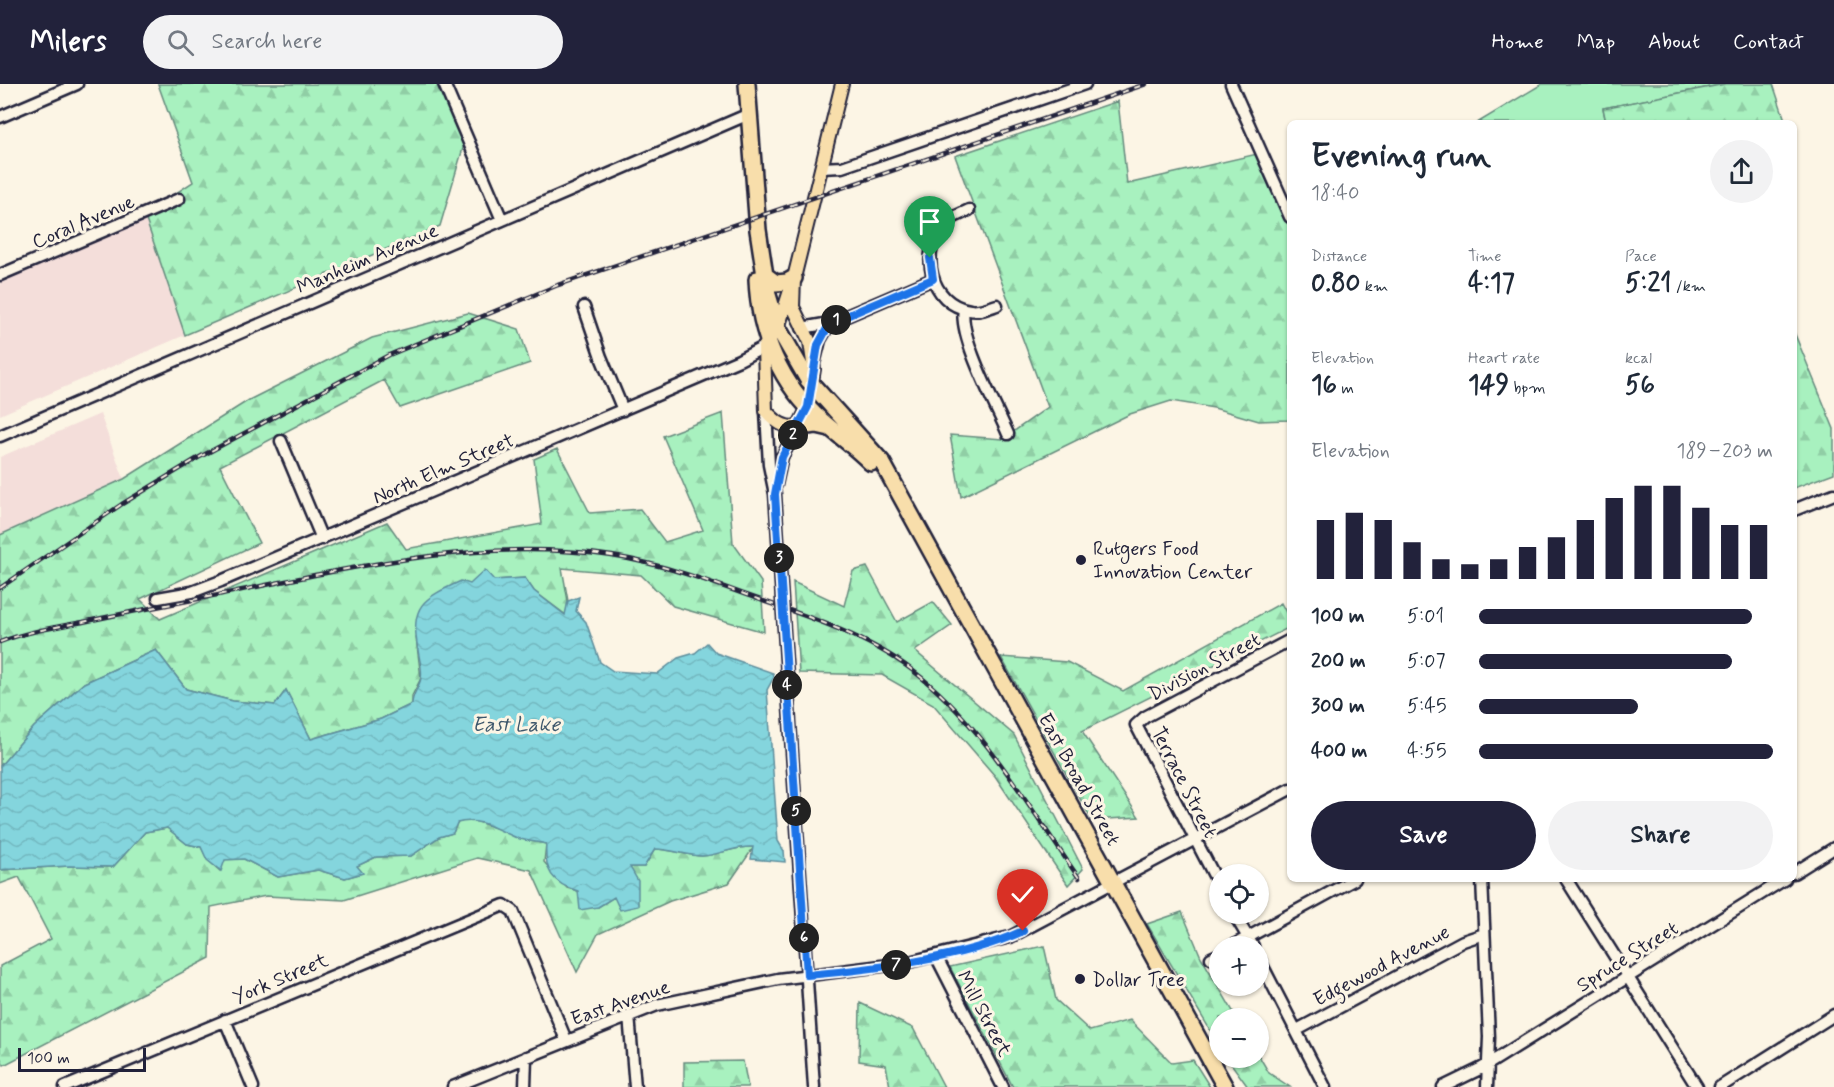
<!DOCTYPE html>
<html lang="en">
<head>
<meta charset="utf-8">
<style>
  body { margin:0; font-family:Mynerve,sans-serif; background:#f2f2f3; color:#1f2937; height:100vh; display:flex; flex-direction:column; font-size:22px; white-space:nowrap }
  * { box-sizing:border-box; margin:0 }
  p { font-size:20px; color:#747a83 }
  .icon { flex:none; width:33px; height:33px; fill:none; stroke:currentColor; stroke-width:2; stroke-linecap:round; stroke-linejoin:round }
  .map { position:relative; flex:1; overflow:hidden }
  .details { position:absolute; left:1287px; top:36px; width:510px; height:762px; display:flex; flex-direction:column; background:#fff; border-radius:9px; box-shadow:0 2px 4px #0004 }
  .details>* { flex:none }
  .tools { position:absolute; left:1209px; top:780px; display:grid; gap:12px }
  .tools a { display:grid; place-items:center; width:60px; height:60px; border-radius:50%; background:#fff; box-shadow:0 2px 4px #0004; font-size:30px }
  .scale { position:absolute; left:18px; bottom:15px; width:128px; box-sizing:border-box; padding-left:6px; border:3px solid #22223b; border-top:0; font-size:16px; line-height:21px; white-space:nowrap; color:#22223b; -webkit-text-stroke:4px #fcf5e5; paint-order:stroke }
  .pin { position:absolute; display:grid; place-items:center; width:51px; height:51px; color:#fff; margin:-62px -26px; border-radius:50% 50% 50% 0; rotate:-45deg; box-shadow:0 0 6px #0007 }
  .pin .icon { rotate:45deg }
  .km { position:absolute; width:30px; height:30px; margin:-15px; border-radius:50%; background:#222; color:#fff; font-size:16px; line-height:30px; text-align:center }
  .round { display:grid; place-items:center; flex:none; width:63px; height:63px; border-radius:32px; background:#f2f2f3 }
  .overview { display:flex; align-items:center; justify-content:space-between; height:102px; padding:0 24px }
  h1 { font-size:33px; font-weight:700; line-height:45px }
  .stats { display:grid; grid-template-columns:repeat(3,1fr); gap:9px; height:102px; padding:6px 24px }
  .stats div { display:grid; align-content:center }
  .stats b { font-size:26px; font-weight:700 }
  .stats small { font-size:16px; font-weight:400 }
  .stats p { font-size:16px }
  .chart { height:168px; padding:12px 24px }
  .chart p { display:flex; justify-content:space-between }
  .chart svg { width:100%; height:108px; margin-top:6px; stroke:#22223b; stroke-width:6 }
  .button { display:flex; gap:12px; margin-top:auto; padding:12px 24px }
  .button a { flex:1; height:69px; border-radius:36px; background:#22223b; color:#fff; font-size:24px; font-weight:700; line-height:69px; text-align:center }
  .button a+a { background:#f2f2f3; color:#1f2937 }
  ul { padding:0 24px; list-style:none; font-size:20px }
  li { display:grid; grid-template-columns:96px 72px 1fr; align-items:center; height:45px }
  li i { height:15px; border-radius:8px; background:#22223b }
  header { display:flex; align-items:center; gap:36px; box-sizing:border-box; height:84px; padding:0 30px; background:#22223b; color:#fff }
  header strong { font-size:28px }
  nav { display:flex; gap:33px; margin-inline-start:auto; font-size:21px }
  .search { width:420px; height:54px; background:#f2f2f3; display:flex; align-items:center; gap:15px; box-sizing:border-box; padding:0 21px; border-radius:33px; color:#747a83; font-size:22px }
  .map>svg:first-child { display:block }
  .built { fill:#f4deda }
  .green { fill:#a8f1bf; stroke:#658a7d; stroke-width:1.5 }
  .forest { fill:url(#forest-firs); stroke:#658a7d; stroke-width:1.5 }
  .water { fill:url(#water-waves); stroke:#5d8d9c; stroke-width:1.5 }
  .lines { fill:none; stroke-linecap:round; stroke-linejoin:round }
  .minor-casing { stroke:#22223b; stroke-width:15 }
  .major-casing { stroke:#22223b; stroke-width:16 }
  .highway-casing { stroke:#22223b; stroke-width:20 }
  .minor { stroke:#fcf5e5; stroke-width:10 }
  .major { stroke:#f8deab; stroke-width:12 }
  .highway { stroke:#f8deab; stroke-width:15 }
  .rail-casing { stroke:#22223b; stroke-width:4.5 }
  .rail { stroke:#fcf5e5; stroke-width:2; stroke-dasharray:7; stroke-linecap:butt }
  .route-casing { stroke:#fff; stroke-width:12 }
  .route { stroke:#1a73e8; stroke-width:8 }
  .poi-dot { fill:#22223b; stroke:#fcf5e5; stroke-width:2 }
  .labels { text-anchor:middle; stroke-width:6; stroke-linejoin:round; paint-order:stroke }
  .street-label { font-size:20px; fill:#22223b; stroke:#fcf5e5 }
  .poi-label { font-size:20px; fill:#22223b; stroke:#fcf5e5; text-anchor:start }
  .water-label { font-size:21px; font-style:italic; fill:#3f586c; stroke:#fcf5e5 }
</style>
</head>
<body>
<header>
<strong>Milers</strong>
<div class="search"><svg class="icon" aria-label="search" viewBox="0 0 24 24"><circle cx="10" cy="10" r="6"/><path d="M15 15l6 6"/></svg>Search here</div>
<nav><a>Home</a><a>Map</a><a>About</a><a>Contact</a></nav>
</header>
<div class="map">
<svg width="1834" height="1003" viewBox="0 0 1834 1003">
  <defs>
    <pattern id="forest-firs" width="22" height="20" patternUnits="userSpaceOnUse" patternTransform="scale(1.5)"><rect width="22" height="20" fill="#a8f1bf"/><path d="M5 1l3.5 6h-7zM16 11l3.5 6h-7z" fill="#90cea5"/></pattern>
    <pattern id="water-waves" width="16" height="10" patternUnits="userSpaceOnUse" patternTransform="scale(1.5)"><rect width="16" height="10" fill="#84d5dd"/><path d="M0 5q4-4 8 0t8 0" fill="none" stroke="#72b7bf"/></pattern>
  </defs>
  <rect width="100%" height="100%" fill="#fcf5e5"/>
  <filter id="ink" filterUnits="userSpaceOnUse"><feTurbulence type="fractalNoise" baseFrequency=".0167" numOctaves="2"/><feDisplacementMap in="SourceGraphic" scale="12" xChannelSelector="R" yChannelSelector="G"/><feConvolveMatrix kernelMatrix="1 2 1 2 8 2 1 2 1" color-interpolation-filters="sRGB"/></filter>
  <g filter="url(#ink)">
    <path class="built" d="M144 130 185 251 0 331V190Z
      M100 330 124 395 0 451V373Z"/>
    <path class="green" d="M1542 0H1725L1603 24 1606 39H1477Z"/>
    <path class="forest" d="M158 0H443L466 54 440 142 185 251 144 130 193 98Z
      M1725 0H1773L1786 39H1606L1603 24Z
      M1118 17 1127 100 1257 70 1290 141V336L1259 337 1214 324 1171 317 1130 330 961 413 950 351 1003 355 1048 323 955 72Z
      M468 229 519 245 530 279 400 324 384 296 220 382 259 459 140 515 160 535 387 438 406 465 542 440 534 375 557 365 590 429 640 425 665 458 703 446 663 352 723 329 733 459 761 498 764 548 673 522 641 491 562 484 568 517 566 531 534 507 525 494 494 496 416 553 421 594 412 612V620L381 635 311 655 286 606 275 621 233 617 186 605 156 566 84 599 34 643 0 682V451L124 395 249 316 372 254Z
      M1794 248 1834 345V389L1794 404Z
      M867 483 897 538 933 518 952 541 915 567 1014 651 1083 785 1068 801 995 692 933 620 882 591 799 589 793 498 844 522 853 487Z
      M1281 519 1290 536V543L1082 647 1139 733 1092 736 1001 573 1067 578 1123 607Z
      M469 735 502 746 518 754 546 760 544 778 567 804 578 807 598 823 614 813 629 783H644L655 765C672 765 686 772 702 772 723 771 732 762 754 763L729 799 670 817 598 850 577 888 531 786 477 774 344 816 266 812 211 823 210 874 4 981 0 973V882L51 855 19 793 0 800V786L69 782 113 783 145 748 167 744 187 760 201 763 208 776 220 787 225 775H244L278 793 318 786 345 794 362 789 357 782 376 773 411 772 439 753 453 749 457 739Z
      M1182 828 1201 873 1237 934H1220L1219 961 1147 840Z
      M1044 862 1056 916 1090 947 1130 936 1172 979 1193 976 1210 1003H1013L950 883Z
      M860 919 913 944 944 1003H890L886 981 859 977Z
      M1259 972 1269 989 1290 1003H1248L1227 974Z
      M743 977 748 1003H684V978Z"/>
    <path class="water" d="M485 486 494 496 525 494 534 507 565 531 568 517 579 513 576 527 586 538 600 578 613 587 657 590 678 574 695 569 707 559 716 569 773 589 774 593 767 606 778 757 784 767 785 778 751 775 753 763C734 762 721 771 702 772 686 772 672 765 655 765L644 783H630L638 797V822L620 826 614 813 598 823 580 826 578 807C552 800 544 786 546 760 537 758 526 757 517 754 497 746 479 732 457 739L453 749 439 753 411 772 376 773 357 782 363 789 345 794 318 786 278 793 244 775 225 776 221 787 207 776 201 763 187 760 167 744 145 748 113 783 69 782 0 786V682L34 643 84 599 156 566 186 605 233 617 275 621 286 606 311 655 381 635 412 620C412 610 419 604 421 594 423 587 419 574 418 566 410 521 422 515 461 497L470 500Z"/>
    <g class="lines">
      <g class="minor-casing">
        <path id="minor" d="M444 0 502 136
          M1231 0 1290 133
          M0 33 77 0
          M821 84 842 83 1085 0
          M969 126C961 130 951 133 944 140 919 167 929 220 970 226 979 228 988 224 997 221
          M0 191 179 115
          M584 223 601 273 623 326
          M964 225C958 252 996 322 1008 350
          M802 244 830 239 933 195
          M815 276 820 256 830 239
          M766 327 769 381 775 410 814 1003
          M0 352 749 30
          M281 357 322 455
          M776 401 782 373 798 343
          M1794 426 1834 410
          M158 514 192 508 221 497 739 276 764 263
          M1794 789 1834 764
          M1482 795 1489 953 1487 1003
          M1566 795 1697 1003
          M1220 803 1136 641 1145 633 1290 556
          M1234 830 1253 862
          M1232 862 1355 795
          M936 872 1003 1003
          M1258 873 1325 1003
          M1211 874 1220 870
          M629 931 635 1003
          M225 936 253 1003
          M1297 946 1463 857 1484 850
          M65 1003 504 821 513 827 566 956
          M453 1003 657 921 778 895 905 879 1010 853 1290 705
          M525 1003 526 973
          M1443 1003 1482 984 1785 795
          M1720 1003 1834 931"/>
      </g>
      <g class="major-casing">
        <path id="major" d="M794 194 793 223 810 258 814 285 808 323 798 343C783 344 776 338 766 327L764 263 778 244 794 194 842 0"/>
      </g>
      <g class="highway-casing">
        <path id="highway" d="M747 0 758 146 768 211 778 244 808 296 882 378 1225 1003
          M765 191 776 199 787 198 794 194
          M757 195C759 250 780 300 822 337 838 351 855 363 871 379
          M798 343 817 341 830 344"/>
      </g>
      <use href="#minor" class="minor"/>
      <use href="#major" class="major"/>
      <use href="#highway" class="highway"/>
      <g class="rail-casing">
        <path id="rail" d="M0 504 122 420 198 374 389 271 558 201 1146 0
          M0 558C26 548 55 543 83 538 125 529 166 521 208 513 341 486 475 452 612 472 664 480 714 499 763 517 813 534 870 554 912 586 983 640 1028 722 1079 794"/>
      </g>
      <use href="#rail" class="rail"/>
    </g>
  </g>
  <g class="lines" filter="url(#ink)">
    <g class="route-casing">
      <path id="route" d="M930 174 933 195 830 239 818 261 808 323 782 373 775 410 807 891C874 885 962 875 1023 847"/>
    </g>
    <use href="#route" class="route"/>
  </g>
  <g class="poi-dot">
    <circle cx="1081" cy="476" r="6"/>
    <circle cx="1080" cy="895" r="6"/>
  </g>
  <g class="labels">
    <g class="street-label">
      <text transform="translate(83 137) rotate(-23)" y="7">Coral Avenue</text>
      <text transform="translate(367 174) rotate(-23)" y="7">Manheim Avenue</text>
      <text transform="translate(443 384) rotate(-23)" y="7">North Elm Street</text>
      <text transform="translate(1204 582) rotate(-28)" y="7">Division Street</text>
      <text transform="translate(1080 695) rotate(61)" y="7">East Broad Street</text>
      <text transform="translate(1185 698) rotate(63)" y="7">Terrace Street</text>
      <text transform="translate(1627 872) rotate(-32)" y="7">Spruce Street</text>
      <text transform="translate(1381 881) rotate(-28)" y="7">Edgewood Avenue</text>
      <text transform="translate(280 894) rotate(-23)" y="7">York Street</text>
      <text transform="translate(620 918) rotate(-19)" y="7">East Avenue</text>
      <text transform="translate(985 929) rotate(62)" y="7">Mill Street</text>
    </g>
    <g class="poi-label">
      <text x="1093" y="471">Rutgers Food<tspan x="1093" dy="23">Innovation Center</tspan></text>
      <text x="1092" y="902">Dollar Tree</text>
    </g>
    <g class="water-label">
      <text x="516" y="647">East Lake</text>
    </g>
  </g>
</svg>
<div class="tools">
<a><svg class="icon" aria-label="locate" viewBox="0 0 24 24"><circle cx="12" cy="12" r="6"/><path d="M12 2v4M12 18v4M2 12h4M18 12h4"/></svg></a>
<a>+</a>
<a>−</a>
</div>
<div class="scale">100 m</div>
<div class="pin" style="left:930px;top:174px;background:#1e9e55"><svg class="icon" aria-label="arrive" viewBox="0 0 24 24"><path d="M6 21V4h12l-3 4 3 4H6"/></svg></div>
<div class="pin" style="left:1023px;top:847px;background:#d93025"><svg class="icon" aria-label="check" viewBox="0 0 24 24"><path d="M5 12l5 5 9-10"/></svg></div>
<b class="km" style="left:836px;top:236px">1</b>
<b class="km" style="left:793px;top:351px">2</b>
<b class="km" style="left:779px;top:474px">3</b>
<b class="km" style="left:787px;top:601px">4</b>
<b class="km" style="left:796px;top:727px">5</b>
<b class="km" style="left:804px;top:854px">6</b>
<b class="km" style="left:896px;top:881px">7</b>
<section class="details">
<div class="overview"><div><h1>Evening run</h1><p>18:40</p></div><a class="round"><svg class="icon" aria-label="share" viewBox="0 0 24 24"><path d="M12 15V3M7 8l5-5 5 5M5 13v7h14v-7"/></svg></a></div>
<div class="stats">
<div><p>Distance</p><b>0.80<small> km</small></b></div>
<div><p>Time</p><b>4:17</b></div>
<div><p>Pace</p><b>5:21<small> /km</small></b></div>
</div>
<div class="stats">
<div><p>Elevation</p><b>16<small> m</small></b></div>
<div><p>Heart rate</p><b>149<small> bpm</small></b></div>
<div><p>kcal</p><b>56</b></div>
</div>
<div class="chart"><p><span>Elevation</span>189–203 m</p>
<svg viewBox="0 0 160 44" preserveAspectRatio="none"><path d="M5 44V20M15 44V17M25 44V20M35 44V29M45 44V36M55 44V38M65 44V36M75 44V31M85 44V27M95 44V20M105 44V11M115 44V6M125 44V6M135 44V15M145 44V22M155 44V22"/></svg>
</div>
<ul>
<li><b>100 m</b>5:01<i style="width:93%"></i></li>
<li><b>200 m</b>5:07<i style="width:86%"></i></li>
<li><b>300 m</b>5:45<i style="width:54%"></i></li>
<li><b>400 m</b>4:55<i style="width:100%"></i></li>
</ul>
<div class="button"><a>Save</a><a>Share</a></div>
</section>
</div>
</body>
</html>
